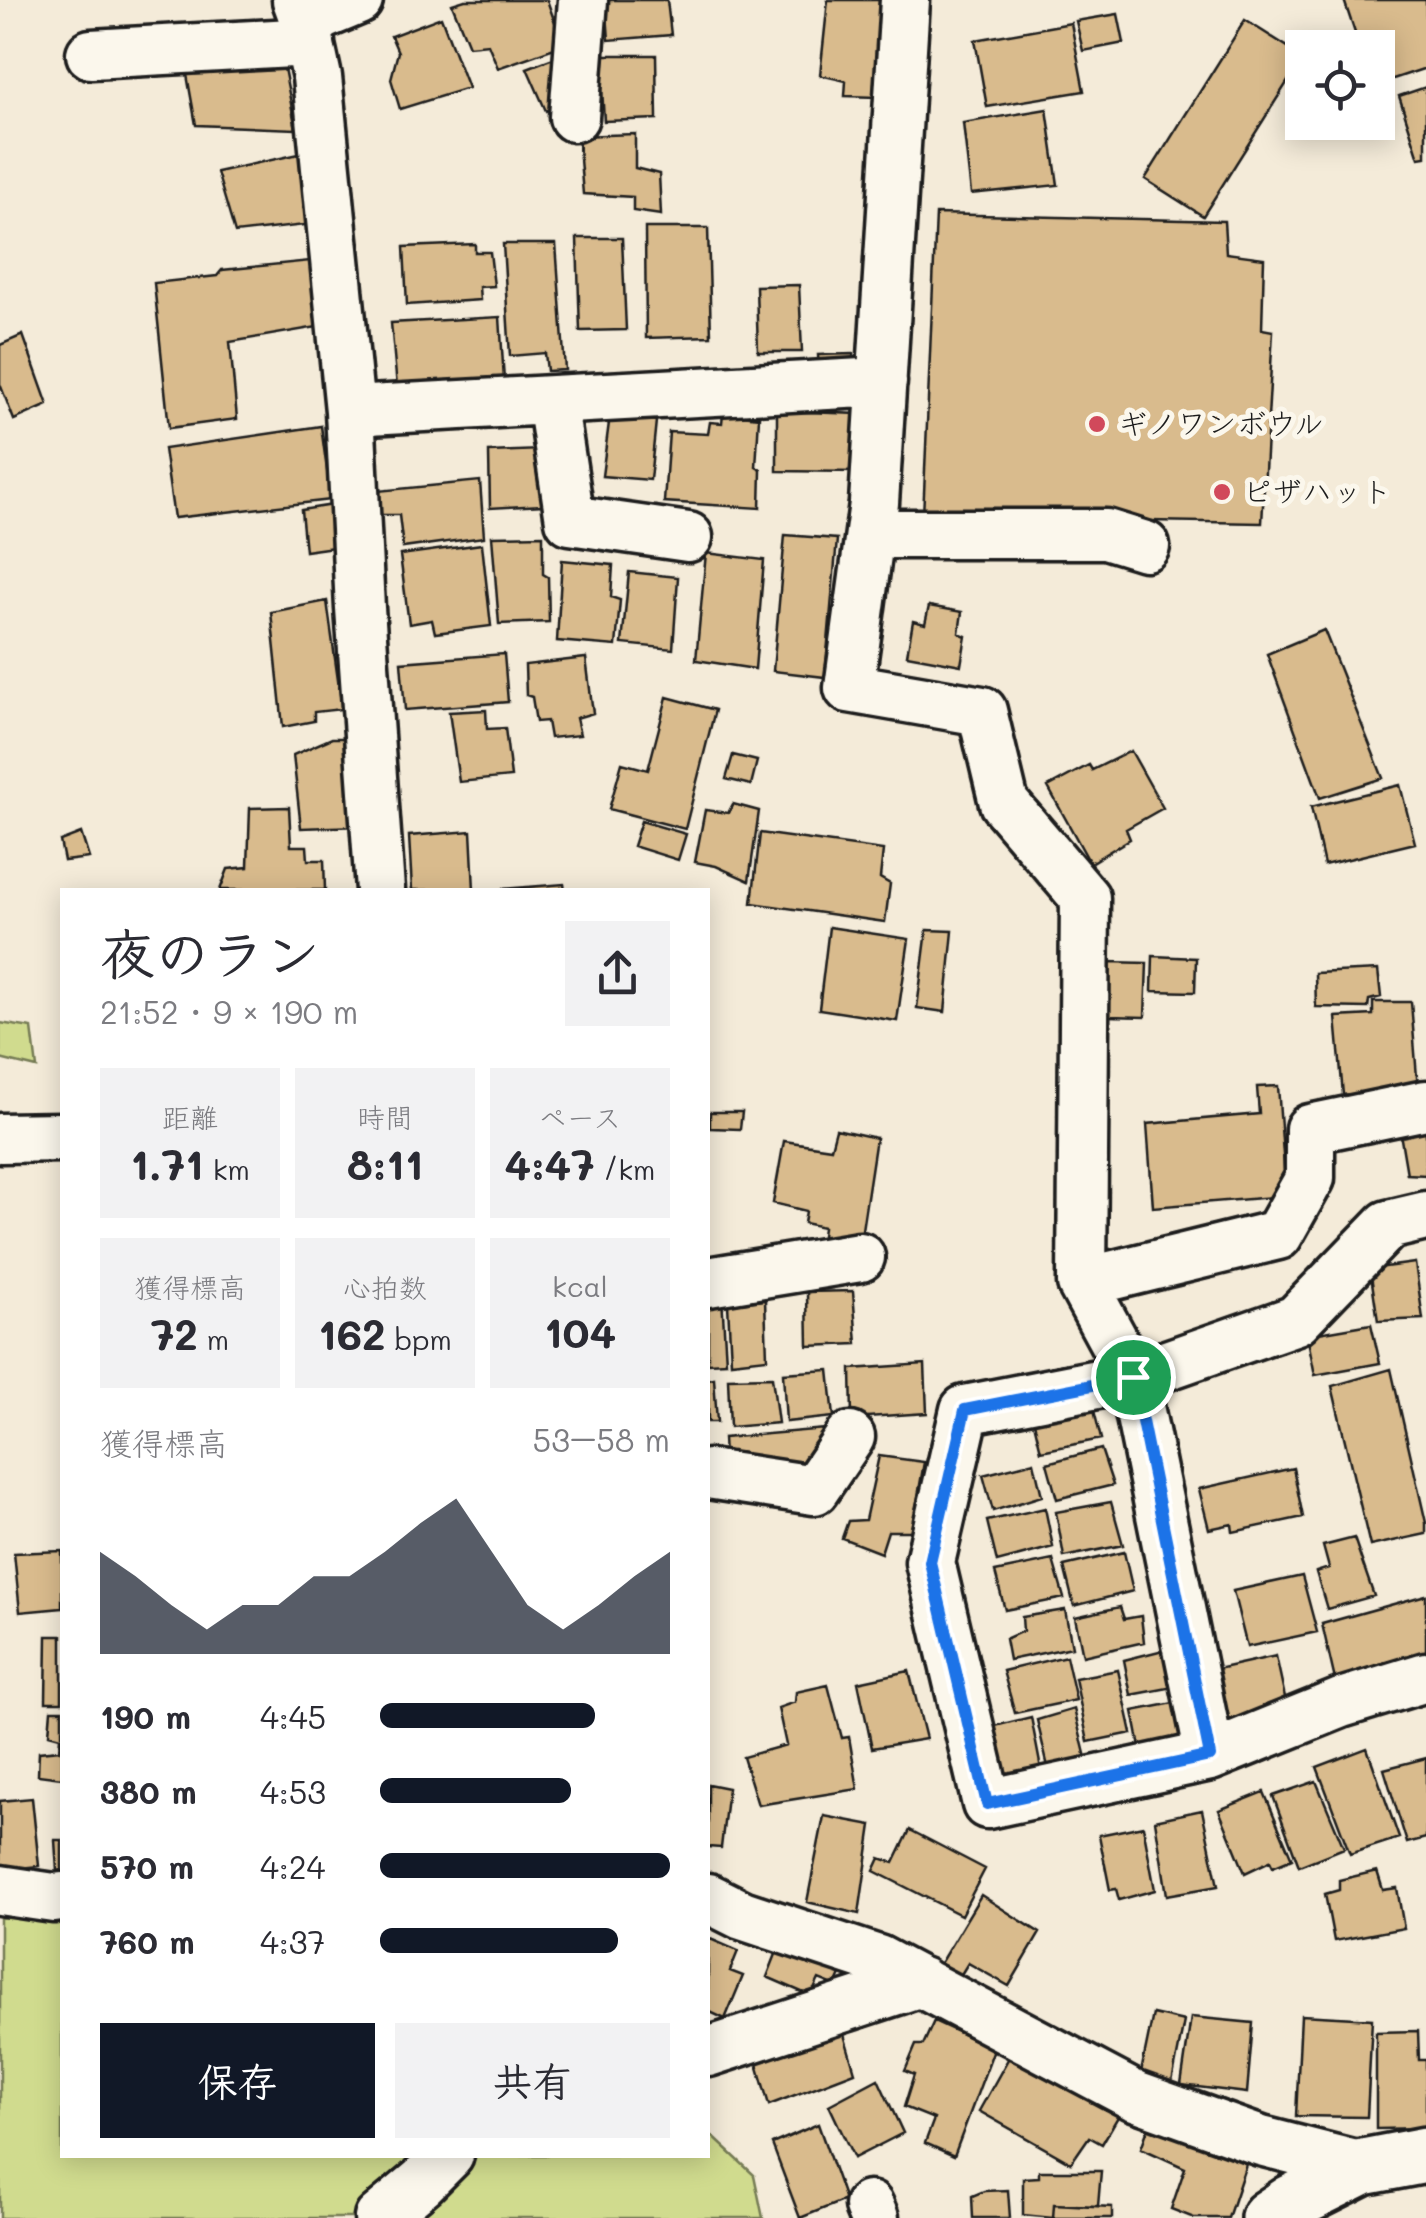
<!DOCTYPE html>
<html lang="ja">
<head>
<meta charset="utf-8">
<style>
  body { margin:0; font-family:Mali,"Klee One",sans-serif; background:#f2f2f3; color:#2b2b33; height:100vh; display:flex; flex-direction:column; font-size:38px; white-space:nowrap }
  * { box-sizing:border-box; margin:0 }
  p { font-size:32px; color:#7c7c81 }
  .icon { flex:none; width:55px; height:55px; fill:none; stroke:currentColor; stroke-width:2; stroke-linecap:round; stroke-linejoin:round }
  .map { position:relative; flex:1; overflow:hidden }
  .details { position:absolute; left:60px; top:888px; width:650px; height:1270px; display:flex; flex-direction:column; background:#fff; border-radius:0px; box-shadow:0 5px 25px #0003 }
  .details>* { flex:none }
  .controls { position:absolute; left:1285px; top:30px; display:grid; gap:20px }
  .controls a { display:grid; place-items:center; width:110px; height:110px; border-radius:0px; background:#fff; box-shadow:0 5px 25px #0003; font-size:50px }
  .pin { position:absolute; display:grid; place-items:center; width:85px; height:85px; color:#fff; margin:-42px; border:5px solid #fff; border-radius:50%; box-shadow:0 2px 10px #0007 }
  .round { display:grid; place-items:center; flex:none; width:105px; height:105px; border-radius:0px; background:#f2f2f3 }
  .head { display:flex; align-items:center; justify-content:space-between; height:170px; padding:0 40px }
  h1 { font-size:55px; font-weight:800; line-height:75px }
  .stats { display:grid; grid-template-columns:repeat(3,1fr); gap:15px; height:170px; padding:10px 40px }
  .stats div { display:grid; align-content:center; border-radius:0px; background:#f2f2f3; text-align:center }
  .stats b { font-size:42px; font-weight:800 }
  .stats small { font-size:28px; font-weight:400 }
  .stats p { font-size:28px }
  .chart { height:280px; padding:20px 40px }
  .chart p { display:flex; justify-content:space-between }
  .chart svg { width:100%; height:180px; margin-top:10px; fill:#111827; opacity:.7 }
  .primary-button { display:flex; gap:20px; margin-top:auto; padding:20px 40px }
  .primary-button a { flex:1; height:115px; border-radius:0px; background:#111827; color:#fff; font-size:40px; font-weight:800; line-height:115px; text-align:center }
  .primary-button a+a { background:#f2f2f3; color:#2b2b33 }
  ul { padding:0 40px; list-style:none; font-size:32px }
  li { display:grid; grid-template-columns:160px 120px 1fr; align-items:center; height:75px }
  li i { height:25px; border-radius:12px; background:#111827 }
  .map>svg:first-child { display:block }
  .green { fill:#d0db8e; stroke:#767c55; stroke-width:2.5 }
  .building { fill:#d9bb8d; stroke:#1c1c1c; stroke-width:2.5 }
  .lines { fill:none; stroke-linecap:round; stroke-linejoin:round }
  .minor-casing { stroke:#1c1c1c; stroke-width:55 }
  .major-casing { stroke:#1c1c1c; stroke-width:62 }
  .minor { stroke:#fbf7ec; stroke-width:48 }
  .major { stroke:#fbf7ec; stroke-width:55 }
  .route-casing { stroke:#fff; stroke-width:20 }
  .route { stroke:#1a73e8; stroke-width:12 }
  .poi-dot { fill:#d1495b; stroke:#fbf7ec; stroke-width:4 }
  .labels { text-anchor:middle; stroke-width:10; stroke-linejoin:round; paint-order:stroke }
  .poi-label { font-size:30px; fill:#1c1c1c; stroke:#fbf7ec; text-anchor:start }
</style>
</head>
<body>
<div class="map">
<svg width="1426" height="2218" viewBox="0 0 1426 2218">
  <rect width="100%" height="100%" fill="#f4ebd9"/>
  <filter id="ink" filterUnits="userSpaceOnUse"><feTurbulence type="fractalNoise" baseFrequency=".01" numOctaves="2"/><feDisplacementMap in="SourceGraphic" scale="20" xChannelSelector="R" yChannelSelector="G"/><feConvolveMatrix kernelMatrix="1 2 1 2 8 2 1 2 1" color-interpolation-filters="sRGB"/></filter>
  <g filter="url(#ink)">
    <path class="green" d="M0 1023 32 1028 37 1068 0 1059Z
      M62 1910V2155H708V2132L754 2175 763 2218H0V1918Z"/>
    <path class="building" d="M465 0H547L563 45 498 68 488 44 469 46 452 4Z
      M606 0H667L671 35 609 40Z
      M828 0H885L877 97 845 96 846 81 820 75Z
      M1344 0H1426V68L1378 84V48H1360Z
      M1118 14 1124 43 1083 51 1076 21Z
      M441 17 468 88 400 109 391 79 398 52 391 36Z
      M1245 20 1302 56V59L1203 216 1145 179Z
      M1071 23 1084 91 987 107 975 40Z
      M281 53 296 129 196 125 184 58Z
      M561 55 568 102 546 111 527 68Z
      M600 55H656L657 119 604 121Z
      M1426 87V157L1419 158 1399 96Z
      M1047 109 1058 185 971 194 963 123Z
      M635 134V168L659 174 661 215 633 211V197L583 194 578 136Z
      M308 152 323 223 235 233 217 172Z
      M936 214 1224 221 1226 253 1264 258 1262 329 1273 331 1262 523 923 517Z
      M645 228H708L711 336 646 338Z
      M577 238H622L626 330 580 331Z
      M475 244V252H490L494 286 479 287 480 300 407 305 404 247Z
      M503 244H556L565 370 547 371 545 353 510 356Z
      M320 260 329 325 230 342 237 419 169 428 154 283 217 276 222 270Z
      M799 285 802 352H758L756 286Z
      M500 317 504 381 397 387 391 323Z
      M23 335 48 405 14 420 0 384V345Z
      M853 354 855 370 819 372 818 355Z
      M777 411 860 414 858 472 777 471Z
      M723 413 759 417 756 467 761 470 760 508 664 502 669 432 708 434 710 422 722 423Z
      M610 415 656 421 650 480 602 476Z
      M321 426 331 500 174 518 164 449Z
      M541 450 543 505 490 508 489 452Z
      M480 481 484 537 403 548 399 515H379L377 491Z
      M345 503 348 545 305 551 301 510Z
      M543 535V574L548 577 549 622 499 624 492 536Z
      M785 535 837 539 825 677 773 671Z
      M482 544 491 626 435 633 432 620 409 624 400 555Z
      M706 553 764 560 755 669 696 660Z
      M562 560 613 565 611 597 620 600 616 646 557 641Z
      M629 572 678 577 673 649 622 644Z
      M327 601 342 709 314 712V721L283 727 271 612Z
      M929 606 962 612 959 633 966 636 961 665 907 655 913 621 925 624Z
      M1324 630 1383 778 1320 798 1267 654Z
      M504 654 508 702 405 710 401 662Z
      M586 658 593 713 576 718 580 735 550 738 547 721 536 722 532 697 526 695 525 665Z
      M667 697 715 710 685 829 609 809 622 763 648 770Z
      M486 710 487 729 505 728 511 777 459 782 449 712Z
      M332 738H357L362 826 301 828 293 755Z
      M1131 751 1163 808 1126 829 1130 839 1090 863 1048 787 1089 765 1092 770Z
      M733 755 757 761 751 785 726 779Z
      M1400 785 1415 843 1324 865 1311 807Z
      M733 804 759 811 749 881 716 866 695 862 705 810 728 813Z
      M289 807 291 846H307L308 860H324L325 890H220L228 869 248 867 250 808Z
      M641 821 686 834 678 860 633 846Z
      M471 831 474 890H412L409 836Z
      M81 833 89 858 64 861 60 841Z
      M760 833 883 850 880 878 890 884 885 922 752 903Z
      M564 884 565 890H503V889Z
      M829 927 909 939 897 1021 819 1009Z
      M927 930 953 931 945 1012 917 1008Z
      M1153 956 1196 958 1195 992 1152 991Z
      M1108 962 1147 963 1145 1017 1109 1016Z
      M1378 970 1381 997 1369 1000 1368 1008 1316 1007 1315 973Z
      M1373 1002H1411L1418 1090 1343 1095 1336 1017 1373 1015Z
      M1278 1086 1286 1196 1153 1207 1147 1124 1259 1114 1257 1087Z
      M710 1112H742L740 1129 710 1128Z
      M1426 1126V1175L1407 1174 1400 1133Z
      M836 1129 876 1138 860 1243 822 1236 823 1227 804 1223 806 1211 773 1203 784 1141 831 1148Z
      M1415 1263 1423 1319 1378 1321 1370 1269Z
      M853 1291 857 1344 808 1346 807 1292Z
      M722 1297 726 1362 708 1363V1299Z
      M765 1300 767 1358 731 1362 728 1304Z
      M1371 1324 1380 1363 1315 1375 1307 1335Z
      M925 1364 927 1413 852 1418 851 1369Z
      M1391 1369 1426 1523V1534L1370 1546 1332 1386Z
      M829 1370 834 1417 786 1422 783 1373Z
      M772 1377 778 1423 730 1427 728 1378Z
      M714 1378 717 1422H708V1379Z
      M1091 1398 1101 1439 1041 1451 1031 1410Z
      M825 1429 833 1439 813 1467 724 1457 723 1438Z
      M1101 1449 1113 1485 1057 1499 1047 1463Z
      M879 1456 924 1462 912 1531H888L881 1553 842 1538 848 1521 865 1520Z
      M1034 1462 1042 1496 993 1511 983 1475Z
      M1293 1468 1303 1517 1233 1532 1232 1524 1209 1529 1199 1489Z
      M1111 1502 1123 1545 1064 1557 1056 1512Z
      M1045 1508 1053 1547 997 1562 987 1521Z
      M1354 1538 1374 1596 1327 1609 1316 1572 1329 1568 1323 1546Z
      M62 1551V1608L20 1612 14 1553Z
      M1124 1552 1133 1591 1074 1606 1064 1566Z
      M1053 1560 1064 1598 1005 1610 995 1572Z
      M1302 1576 1317 1632 1247 1647 1233 1591Z
      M1426 1595V1655L1335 1680 1322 1624Z
      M1120 1607 1124 1619 1141 1616 1144 1642 1083 1656 1075 1617Z
      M1065 1610 1072 1647 1009 1660 1005 1639 1023 1631 1022 1617Z
      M47 1636H62V1702H46Z
      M1171 1648 1179 1686 1131 1695 1124 1660Z
      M1066 1656 1076 1700 1015 1713 1003 1671Z
      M1276 1656 1290 1720 1233 1735 1217 1669Z
      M1118 1670 1132 1733 1088 1742 1075 1678Z
      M909 1671 926 1739 872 1748 858 1682Z
      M828 1685 842 1738 849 1737 858 1789 758 1805 743 1757 786 1745 778 1708 795 1702 796 1692Z
      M1189 1700 1197 1736 1140 1747 1133 1711Z
      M1074 1709 1086 1758 1048 1767 1037 1720Z
      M51 1710H62V1778L38 1775 39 1752 59 1750 60 1737 49 1734Z
      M1031 1717 1042 1774 1007 1780 995 1726Z
      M1367 1748 1399 1838 1350 1854 1317 1767Z
      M1426 1758V1838L1407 1843 1384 1769Z
      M1316 1781 1344 1848 1299 1866 1273 1796Z
      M708 1784 728 1788 721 1848 708 1847Z
      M1264 1792 1292 1859 1273 1867 1270 1861 1245 1873 1219 1810Z
      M32 1798 39 1866 0 1870V1801Z
      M1202 1810 1218 1886 1167 1895 1155 1820Z
      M824 1816 872 1825 859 1914 807 1902Z
      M1143 1826 1155 1890 1119 1900 1116 1889 1110 1890 1099 1835Z
      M910 1830 985 1869 961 1915 874 1871 880 1858 894 1863Z
      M55 1840H62V1870L57 1871Z
      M1377 1871 1383 1890 1397 1888 1404 1928 1334 1941 1325 1894 1339 1890V1880Z
      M981 1895 1040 1933 1009 1986 968 1963 957 1981 936 1970Z
      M708 1938 738 1951 730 1971 743 1976 725 2019 708 2011Z
      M782 1939 845 1966 836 1986 819 1979 811 1996 767 1977Z
      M1153 2014 1184 2021 1171 2087 1139 2082Z
      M1301 2015 1372 2019 1367 2117 1296 2116Z
      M1191 2017 1253 2023 1247 2093 1181 2085Z
      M934 2021 994 2049 954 2156 925 2143 934 2119 904 2107 914 2075 905 2071 916 2045H923Z
      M843 2031 855 2072 769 2105 756 2060Z
      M1418 2031 1419 2060H1426V2128L1376 2129V2032Z
      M1012 2052 1119 2115 1102 2144 1089 2137 1071 2163 979 2111Z
      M878 2079 903 2133 854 2158 829 2105Z
      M1150 2123 1248 2158 1228 2218H1194L1171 2209 1185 2168 1141 2148Z
      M818 2124 845 2200 800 2218 772 2144Z
      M1039 2171H1101L1098 2206 1054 2204 1053 2218 1023 2215V2178L1039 2177Z
      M1008 2190 1010 2218H973L972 2196 984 2191Z
      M1054 2204 1112 2207V2218H1053Z"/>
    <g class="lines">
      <g class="minor-casing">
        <path id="minor" d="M297 0 305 22 317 77 350 411 360 608 380 890
          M905 0 874 503 849 688 982 711 1004 803 1085 898 1082 1283
          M305 22 358 0
          M91 54 310 42
          M574 117 583 0
          M552 400 570 520 688 537
          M350 411 882 382
          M870 534H1106L1145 546
          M1426 1105 1310 1129V1178L1278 1235 1082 1283 1133 1377 1210 1756 1341 1703 1426 1677
          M0 1138 62 1137
          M708 1282 860 1257
          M708 1474 814 1490 850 1437
          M1210 1756 987 1804 930 1562 965 1410 1133 1377 1296 1320 1388 1225 1426 1216
          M0 1890 54 1898 62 1897
          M708 1898 742 1915 878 1960 1135 2096 1261 2141 1363 2167
          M708 2052 921 1982
          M869 2206 874 2218
          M379 2218 422 2182 449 2155"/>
      </g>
      <g class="major-casing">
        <path id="major" d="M1269 2218 1293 2202 1363 2167 1426 2155"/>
      </g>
      <use href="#minor" class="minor"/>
      <use href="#major" class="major"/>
    </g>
  </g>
  <g class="lines" filter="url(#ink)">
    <g class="route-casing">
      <path id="route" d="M1133 1377 1210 1756 987 1804 930 1562 965 1410Z"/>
    </g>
    <use href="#route" class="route"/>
  </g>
  <g class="poi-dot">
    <circle cx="1097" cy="424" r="10"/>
    <circle cx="1222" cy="492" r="10"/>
  </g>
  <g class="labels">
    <g class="poi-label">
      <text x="1117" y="434">ギノワンボウル</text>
      <text x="1242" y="502">ピザハット</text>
    </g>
  </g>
</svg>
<div class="controls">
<a><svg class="icon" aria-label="locate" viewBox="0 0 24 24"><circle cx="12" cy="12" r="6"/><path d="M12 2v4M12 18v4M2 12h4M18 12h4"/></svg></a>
</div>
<div class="pin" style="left:1133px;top:1377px;background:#1e9e55"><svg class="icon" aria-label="arrive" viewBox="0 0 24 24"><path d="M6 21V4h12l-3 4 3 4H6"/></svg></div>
<section class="details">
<div class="head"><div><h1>夜のラン</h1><p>21:52 · 9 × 190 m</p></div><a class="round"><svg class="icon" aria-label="share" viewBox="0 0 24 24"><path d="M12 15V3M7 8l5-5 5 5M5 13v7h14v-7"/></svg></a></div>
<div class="stats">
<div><p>距離</p><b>1.71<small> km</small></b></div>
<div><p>時間</p><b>8:11</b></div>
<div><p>ペース</p><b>4:47<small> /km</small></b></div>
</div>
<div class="stats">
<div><p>獲得標高</p><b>72<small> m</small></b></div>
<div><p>心拍数</p><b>162<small> bpm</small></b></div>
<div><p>kcal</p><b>104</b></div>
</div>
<div class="chart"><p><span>獲得標高</span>53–58 m</p>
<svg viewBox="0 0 160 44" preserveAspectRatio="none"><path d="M0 44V19L10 25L20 32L30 38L40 32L50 32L60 25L70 25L80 19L90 12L100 6L110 19L120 32L130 38L140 32L150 25L160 19V44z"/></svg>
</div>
<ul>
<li><b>190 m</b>4:45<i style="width:74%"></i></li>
<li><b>380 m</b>4:53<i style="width:66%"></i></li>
<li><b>570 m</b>4:24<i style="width:100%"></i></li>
<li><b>760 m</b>4:37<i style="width:82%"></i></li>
</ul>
<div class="primary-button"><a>保存</a><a>共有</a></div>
</section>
</div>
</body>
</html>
